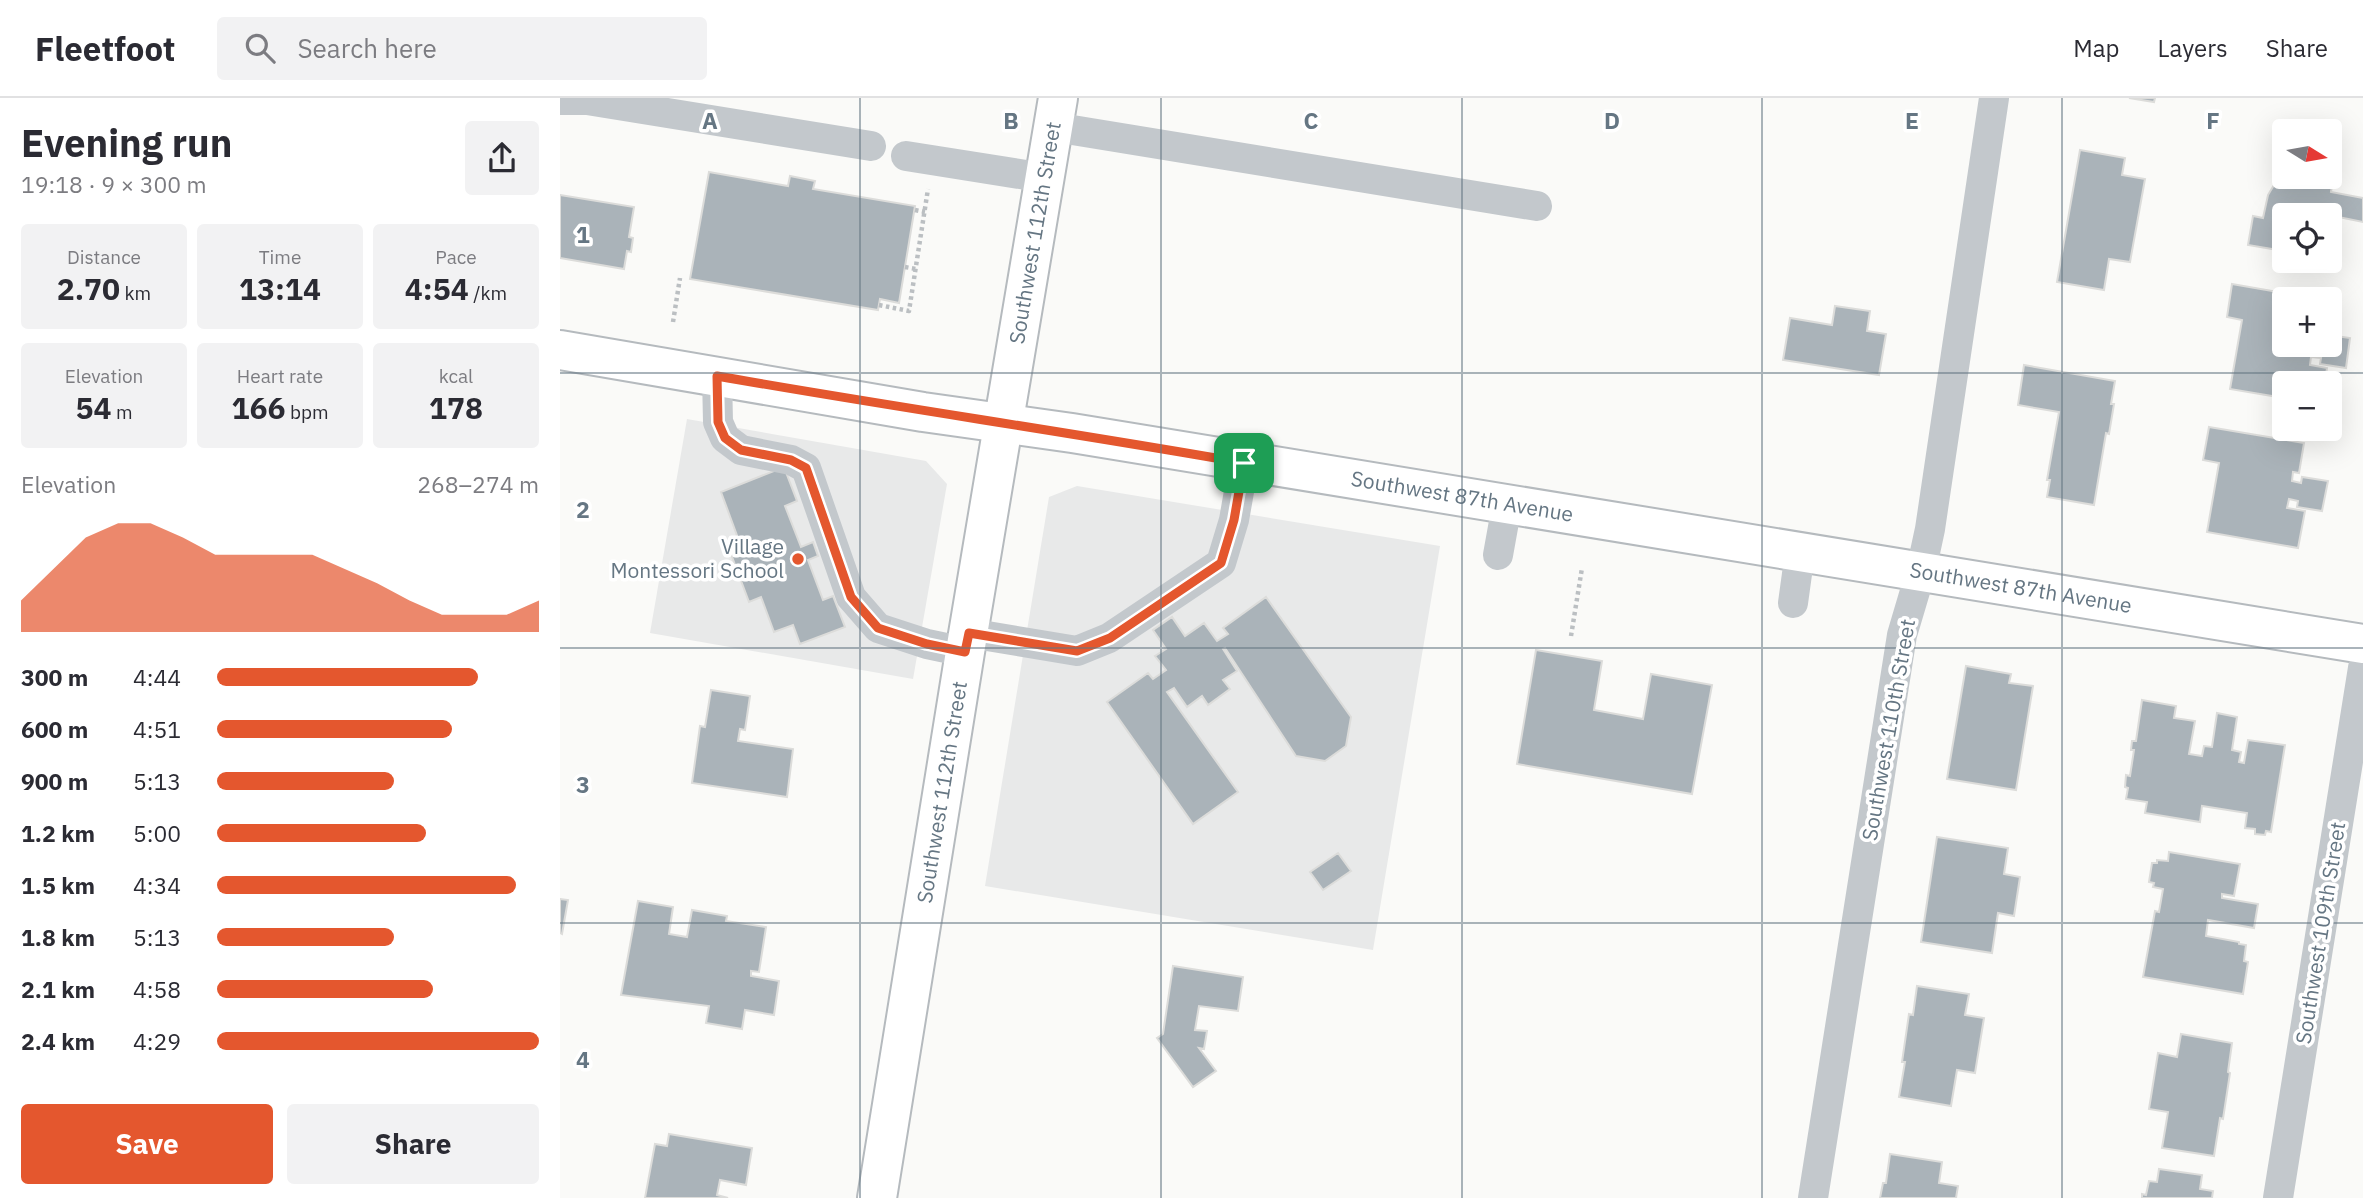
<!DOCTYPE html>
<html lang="en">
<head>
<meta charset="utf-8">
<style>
  body { margin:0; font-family:"IBM Plex Sans",sans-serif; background:#f2f2f3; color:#2b2b33; height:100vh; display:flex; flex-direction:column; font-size:26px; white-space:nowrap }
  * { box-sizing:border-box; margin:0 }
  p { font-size:23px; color:#7c7c81 }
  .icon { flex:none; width:38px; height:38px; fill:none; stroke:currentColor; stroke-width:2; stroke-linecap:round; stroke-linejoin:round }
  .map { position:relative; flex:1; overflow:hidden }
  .details { display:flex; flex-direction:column; background:#fff; width:560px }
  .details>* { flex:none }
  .needle { width:46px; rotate:101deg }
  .fabs { position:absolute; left:1712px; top:21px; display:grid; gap:14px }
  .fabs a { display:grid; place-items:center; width:70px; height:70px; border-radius:7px; background:#fff; box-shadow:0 7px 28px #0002; font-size:35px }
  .pin { position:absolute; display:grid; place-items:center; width:60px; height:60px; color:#fff; margin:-30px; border-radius:14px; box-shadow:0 4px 10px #0006 }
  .round { display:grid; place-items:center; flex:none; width:74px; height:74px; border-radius:7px; background:#f2f2f3 }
  .headline { display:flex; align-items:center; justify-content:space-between; height:119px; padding:0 21px }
  h1 { font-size:38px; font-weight:800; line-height:52px }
  .metrics { display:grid; grid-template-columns:repeat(3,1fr); gap:10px; height:119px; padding:7px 21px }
  .metrics div { display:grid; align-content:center; border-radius:7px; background:#f2f2f3; text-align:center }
  .metrics b { font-size:30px; font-weight:800 }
  .metrics small { font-size:19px; font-weight:400 }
  .metrics p { font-size:19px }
  .chart { height:196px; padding:14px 21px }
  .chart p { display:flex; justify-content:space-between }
  .chart svg { width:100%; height:126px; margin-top:7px; fill:#e4572e; opacity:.7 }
  .button { display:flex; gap:14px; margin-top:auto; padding:14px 21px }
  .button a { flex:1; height:80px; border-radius:7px; background:#e4572e; color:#fff; font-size:28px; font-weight:800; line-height:80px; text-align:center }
  .button a+a { background:#f2f2f3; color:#2b2b33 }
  ul { padding:0 21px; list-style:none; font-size:23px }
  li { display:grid; grid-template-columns:112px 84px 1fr; align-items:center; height:52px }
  li i { height:18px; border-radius:9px; background:#e4572e }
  header { display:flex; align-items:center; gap:42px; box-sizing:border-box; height:98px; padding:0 35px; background:#fff; border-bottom:2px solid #e1e1e2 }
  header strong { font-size:33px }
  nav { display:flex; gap:38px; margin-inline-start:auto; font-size:24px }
  .search { width:490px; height:63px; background:#f2f2f3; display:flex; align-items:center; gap:18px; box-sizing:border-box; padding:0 24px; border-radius:7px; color:#7c7c81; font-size:26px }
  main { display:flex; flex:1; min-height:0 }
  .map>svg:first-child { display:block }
  .built { fill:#e8e9e9 }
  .building { fill:#aab3b9; stroke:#dcdcda; stroke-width:2 }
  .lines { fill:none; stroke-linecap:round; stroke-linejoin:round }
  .major-casing { stroke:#b5babe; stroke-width:42 }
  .path { stroke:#bbbfc2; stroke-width:4.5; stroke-dasharray:3.5 3.5; stroke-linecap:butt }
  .minor { stroke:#c3c8cc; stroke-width:30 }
  .major { stroke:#fff; stroke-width:38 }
  .route-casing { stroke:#fff; stroke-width:14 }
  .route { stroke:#e4572e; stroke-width:9 }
  .grid { fill:none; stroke:#657683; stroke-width:2; stroke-opacity:0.55 }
  .poi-dot { fill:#e4572e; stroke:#fff; stroke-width:2.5 }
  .labels { text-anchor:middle; stroke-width:7; stroke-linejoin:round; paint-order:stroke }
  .street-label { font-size:21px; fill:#657683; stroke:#fff }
  .poi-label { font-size:21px; fill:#657683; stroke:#fff; text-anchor:end }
  .grid-label { font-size:23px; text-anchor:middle; font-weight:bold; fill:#657683; stroke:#fff; stroke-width:7; stroke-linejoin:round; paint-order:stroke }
</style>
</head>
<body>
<header>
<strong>Fleetfoot</strong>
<div class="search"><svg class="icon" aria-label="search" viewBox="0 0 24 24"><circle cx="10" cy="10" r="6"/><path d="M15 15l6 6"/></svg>Search here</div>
<nav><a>Map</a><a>Layers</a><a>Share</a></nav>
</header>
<main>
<section class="details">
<div class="headline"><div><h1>Evening run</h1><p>19:18 · 9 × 300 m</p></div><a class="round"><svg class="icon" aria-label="share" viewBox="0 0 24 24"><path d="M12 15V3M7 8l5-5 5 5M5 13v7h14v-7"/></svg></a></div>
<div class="metrics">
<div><p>Distance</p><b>2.70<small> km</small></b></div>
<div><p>Time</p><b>13:14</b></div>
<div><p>Pace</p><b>4:54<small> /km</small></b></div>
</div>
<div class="metrics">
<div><p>Elevation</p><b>54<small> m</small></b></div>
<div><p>Heart rate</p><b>166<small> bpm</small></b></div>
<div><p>kcal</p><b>178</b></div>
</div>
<div class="chart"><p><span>Elevation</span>268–274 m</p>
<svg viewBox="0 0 160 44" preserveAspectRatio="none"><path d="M0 44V33L10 22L20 11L30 6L40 6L50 11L60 17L70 17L80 17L90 17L100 22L110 27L120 33L130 38L140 38L150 38L160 33V44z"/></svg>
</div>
<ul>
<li><b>300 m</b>4:44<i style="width:81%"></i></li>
<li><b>600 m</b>4:51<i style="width:73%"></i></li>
<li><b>900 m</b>5:13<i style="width:55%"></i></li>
<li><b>1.2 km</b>5:00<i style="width:65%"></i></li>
<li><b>1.5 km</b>4:34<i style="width:93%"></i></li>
<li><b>1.8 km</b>5:13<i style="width:55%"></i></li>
<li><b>2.1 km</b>4:58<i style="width:67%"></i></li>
<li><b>2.4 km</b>4:29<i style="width:100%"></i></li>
</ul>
<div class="button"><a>Save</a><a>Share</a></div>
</section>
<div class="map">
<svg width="1803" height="1100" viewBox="0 0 1803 1100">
  <rect width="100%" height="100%" fill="#fafaf8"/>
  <path class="built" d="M127 321 366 363 387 386 353 581 90 535Z
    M517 388 880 448 813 852 425 788 489 399Z"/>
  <path class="building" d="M1569 0H1595L1594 4Z
    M1769 38 1779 40 1771 94 1803 100V124L1769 117H1724V153L1688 147 1693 118 1703 120 1708 97 1714 87 1727 79H1769Z
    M1520 52 1565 60 1562 77 1585 81 1570 164 1549 161 1544 192 1497 184Z
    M149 74 228 88 230 78 255 83 253 91 355 108 339 205 320 201 318 212 130 181Z
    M0 97 74 109 69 139 73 140 71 154 67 153 64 171 0 160Z
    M1672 186 1759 201H1724V247H1769V237L1790 240 1786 270 1760 266 1761 260 1751 259 1750 267 1767 270 1765 285H1724V300L1670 291 1682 222 1667 219Z
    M1275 208 1310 213 1307 233 1326 236 1319 277 1223 262 1230 220 1272 227Z
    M1464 267 1555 283 1551 306H1554L1549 336 1546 335 1534 407 1487 399 1490 382H1487L1499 314 1458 307Z
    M1649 329 1744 345 1739 375 1733 374 1732 383 1741 385 1742 379 1768 383 1762 413 1737 409 1738 403 1729 401 1727 410 1745 413 1738 450 1647 434 1659 365 1643 362Z
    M224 369 237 403 225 408 241 449 253 444 258 458 248 462 263 502 273 498 285 529 240 546 233 527 214 534 201 499 189 504 168 448 179 443 161 394Z
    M706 499 791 619 786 648 765 663 736 658 665 550 663 551 677 573 663 582 670 591 648 607 642 598 627 609 614 590 607 594 678 694 633 726 547 604 588 575 593 581 606 572 595 558 606 551 593 532 612 519 625 538 644 525 657 543 668 536 663 530Z
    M976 552 1042 563 1034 612 1083 621 1091 576 1152 587 1132 696 957 666Z
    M1406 568 1451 576 1449 585 1473 588 1456 692 1387 681Z
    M151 592 190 598 185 632 180 631 178 643 233 651 227 699 132 685 140 628 145 629Z
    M1582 602 1616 608 1614 620 1635 623 1629 656 1642 658 1644 648 1652 649 1657 615 1677 619 1672 652 1681 654 1679 664 1684 665 1688 642 1725 647 1711 734 1706 733 1705 737 1695 736V731L1685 730 1687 715 1642 708 1640 724 1585 715 1587 704 1566 701 1568 690 1565 689 1566 677 1570 678 1574 652H1571L1572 643H1576Z
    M1377 739 1448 750 1444 776 1460 779 1454 818 1438 815 1432 855 1361 844Z
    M1609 754 1680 766 1674 798 1662 796V800L1698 806 1694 830 1648 822 1646 838 1679 844V846L1686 847 1684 863 1688 864 1683 896 1583 879 1595 813 1599 814 1603 791 1593 789 1594 785 1589 784 1592 765H1597V762L1608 763Z
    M778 755 791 773 763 792 750 774Z
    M0 801 8 802 2 836 0 835Z
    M78 803 113 809 109 836 127 839 132 812 167 818 166 823 206 829 199 874 191 873V878L219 883 214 917 185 912 182 931 146 925 149 908 61 897Z
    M613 868 683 879 678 913 639 908 635 932 647 933 644 951 639 950 656 973 633 989 597 940 603 936Z
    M1357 888 1409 896 1405 917 1424 920 1415 975 1397 972 1391 1008 1339 999 1345 964H1342L1349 916 1353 917Z
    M1621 936 1672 945 1668 974 1670 975 1663 1021 1660 1020 1654 1058 1602 1050 1608 1014 1589 1011 1598 955 1617 959Z
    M109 1036 192 1050 186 1087 160 1082 157 1097 168 1100H85L95 1046 107 1048Z
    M1330 1056 1382 1064 1379 1085 1398 1088 1396 1100H1320L1323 1085H1326Z
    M1599 1071 1642 1077 1640 1091 1653 1093 1652 1100H1582V1096L1586 1097 1589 1083 1597 1084Z"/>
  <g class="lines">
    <g class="major-casing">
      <g id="major">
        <path id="s1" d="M0 252 363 314 512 335 1803 546"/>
        <path id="s2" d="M317 1100 405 554 498 0"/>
      </g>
    </g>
    <path class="path" d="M355 112 365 114
      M345 169 356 171
      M319 207 349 213 368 91
      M113 224 120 180
      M1011 538 1022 470"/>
    <path class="minor" d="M0 2H27L311 48
      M494 29 977 108
      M346 58 485 80
      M157 278 158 324 165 340 181 352 231 362 246 370 291 499 318 530 367 546 405 554
      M938 457 947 407
      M1233 505 1240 454
      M409 535 517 553 549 540 661 465 674 422 684 365
      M1253 1100 1342 537 1361 473 1370 431 1434 0
      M1718 1100 1803 570"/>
    <use href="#major" class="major"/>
  </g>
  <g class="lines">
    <g class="route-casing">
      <path id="route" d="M157 278C332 309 509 334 684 365L674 422 661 465 550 540 517 553 409 535 405 554 367 546 318 530 291 499 246 370 231 362 181 352 165 340 158 324Z"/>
    </g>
    <use href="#route" class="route"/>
  </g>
  <path class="grid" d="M300 0V1100M601 0V1100M902 0V1100M1202 0V1100M1502 0V1100M0 275H1803M0 550H1803M0 825H1803"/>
  <circle class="poi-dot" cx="238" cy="461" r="7"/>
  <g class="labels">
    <g class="street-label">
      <text dy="7" stroke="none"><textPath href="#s2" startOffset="978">Southwest 112th Street</textPath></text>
      <text dy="7" stroke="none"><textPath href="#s1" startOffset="914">Southwest 87th Avenue</textPath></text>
      <text dy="7" stroke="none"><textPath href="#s1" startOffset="1480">Southwest 87th Avenue</textPath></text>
      <text transform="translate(1329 632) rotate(-80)" y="7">Southwest 110th Street</text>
      <text dy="7" stroke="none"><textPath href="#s2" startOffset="411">Southwest 112th Street</textPath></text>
      <text transform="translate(1761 835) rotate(-81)" y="7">Southwest 109th Street</text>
    </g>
    <g class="poi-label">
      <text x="224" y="456">Village<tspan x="224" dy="24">Montessori School</tspan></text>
    </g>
  </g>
  <g class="grid-label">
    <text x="150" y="31">A</text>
    <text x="451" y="31">B</text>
    <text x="751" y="31">C</text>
    <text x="1052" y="31">D</text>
    <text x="1352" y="31">E</text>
    <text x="1653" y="31">F</text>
    <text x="23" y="145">1</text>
    <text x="23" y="420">2</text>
    <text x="23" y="695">3</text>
    <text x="23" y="970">4</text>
  </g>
</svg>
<div class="fabs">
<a><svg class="needle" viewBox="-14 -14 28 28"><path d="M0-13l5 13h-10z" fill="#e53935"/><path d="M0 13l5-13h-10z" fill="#7c7c81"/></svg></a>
<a><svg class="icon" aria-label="locate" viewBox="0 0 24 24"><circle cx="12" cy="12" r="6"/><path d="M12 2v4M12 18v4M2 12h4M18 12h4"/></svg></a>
<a>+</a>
<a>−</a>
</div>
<div class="pin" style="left:684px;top:365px;background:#1e9e55"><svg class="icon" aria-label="arrive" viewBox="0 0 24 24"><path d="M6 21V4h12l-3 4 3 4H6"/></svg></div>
</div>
</main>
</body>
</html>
